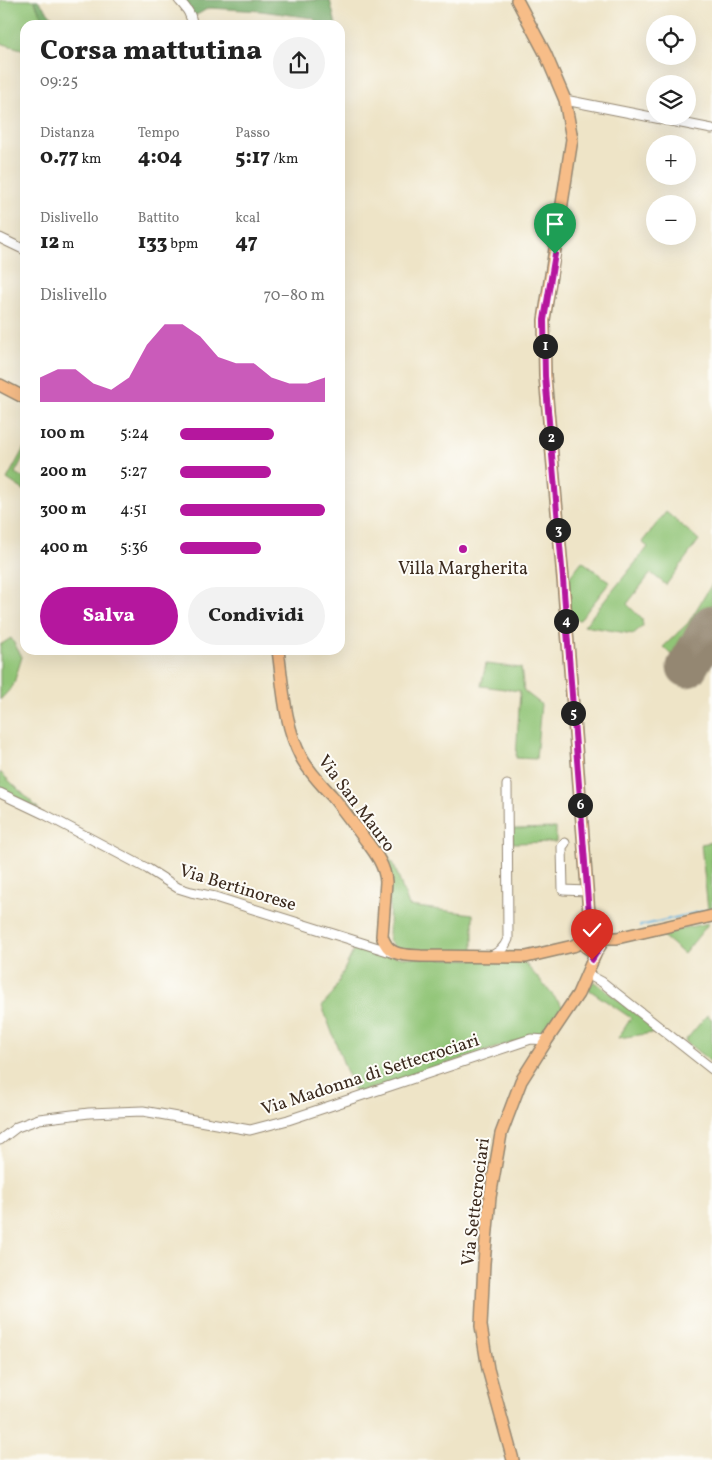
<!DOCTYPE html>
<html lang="it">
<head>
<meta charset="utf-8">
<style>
  body { margin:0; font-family:Vollkorn,serif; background:#f2f2f2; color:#222; height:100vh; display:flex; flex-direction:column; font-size:19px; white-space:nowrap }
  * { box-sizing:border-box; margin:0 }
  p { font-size:16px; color:#767676 }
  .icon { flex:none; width:28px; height:28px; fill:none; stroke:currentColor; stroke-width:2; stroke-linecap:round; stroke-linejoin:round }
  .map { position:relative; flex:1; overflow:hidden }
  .sheet { position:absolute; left:20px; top:20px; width:325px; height:635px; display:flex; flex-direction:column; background:#fff; border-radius:15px; box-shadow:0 5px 20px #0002 }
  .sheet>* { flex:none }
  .fabs { position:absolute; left:646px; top:15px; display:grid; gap:10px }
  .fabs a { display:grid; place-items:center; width:50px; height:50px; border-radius:50%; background:#fff; box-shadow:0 5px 20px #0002; font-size:25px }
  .pin { position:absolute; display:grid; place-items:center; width:42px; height:42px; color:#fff; margin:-51px -21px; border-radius:50% 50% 50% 0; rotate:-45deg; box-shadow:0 0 5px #0007 }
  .pin .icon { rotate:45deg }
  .km { position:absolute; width:25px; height:25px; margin:-12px; border-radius:50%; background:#222; color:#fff; font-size:14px; line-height:25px; text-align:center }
  .round { display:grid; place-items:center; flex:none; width:52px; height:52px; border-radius:26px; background:#f2f2f2 }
  .summary { display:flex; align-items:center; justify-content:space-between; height:85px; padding:0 20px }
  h1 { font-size:28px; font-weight:800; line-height:38px }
  .figures { display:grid; grid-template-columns:repeat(3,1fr); gap:8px; height:85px; padding:5px 20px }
  .figures div { display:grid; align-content:center }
  .figures b { font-size:21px; font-weight:800 }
  .figures small { font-size:14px; font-weight:400 }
  .figures p { font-size:14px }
  .chart { height:140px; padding:10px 20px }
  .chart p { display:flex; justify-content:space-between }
  .chart svg { width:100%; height:90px; margin-top:5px; fill:#b5179e; opacity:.7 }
  .button { display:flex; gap:10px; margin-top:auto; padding:10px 20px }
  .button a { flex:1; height:58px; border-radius:30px; background:#b5179e; color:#fff; font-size:20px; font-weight:800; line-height:58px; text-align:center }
  .button a+a { background:#f2f2f2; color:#222 }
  ul { padding:0 20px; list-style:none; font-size:16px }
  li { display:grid; grid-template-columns:80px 60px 1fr; align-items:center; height:38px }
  li i { height:12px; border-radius:6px; background:#b5179e }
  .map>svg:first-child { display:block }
  .green { fill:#90c476; stroke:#66774a }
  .forest { fill:#74aa67; stroke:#586a42 }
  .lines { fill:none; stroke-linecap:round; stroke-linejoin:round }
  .stream { stroke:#64b2de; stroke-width:2 }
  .runway { stroke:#948772; stroke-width:41 }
  .minor-casing { stroke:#948772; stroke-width:11 }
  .major-casing { stroke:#948772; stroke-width:14 }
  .minor { stroke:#fff; stroke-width:9 }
  .major { stroke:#f7bd88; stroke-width:11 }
  .route-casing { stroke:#fff; stroke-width:10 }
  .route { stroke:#b5179e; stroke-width:6 }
  .poi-dot { fill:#b5179e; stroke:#fdfcf7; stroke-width:2 }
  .labels { text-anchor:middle; stroke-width:4; stroke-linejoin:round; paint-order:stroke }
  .poi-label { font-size:18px; fill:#3b2a1e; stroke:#fdfcf7 }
  .street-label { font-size:18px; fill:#3b2a1e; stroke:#fdfcf7 }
</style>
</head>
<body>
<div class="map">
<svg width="712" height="1460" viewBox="0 0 712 1460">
  <rect width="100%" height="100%" fill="#fdfcf7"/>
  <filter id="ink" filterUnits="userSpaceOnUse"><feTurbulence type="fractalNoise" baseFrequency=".02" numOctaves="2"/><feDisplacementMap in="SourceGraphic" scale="10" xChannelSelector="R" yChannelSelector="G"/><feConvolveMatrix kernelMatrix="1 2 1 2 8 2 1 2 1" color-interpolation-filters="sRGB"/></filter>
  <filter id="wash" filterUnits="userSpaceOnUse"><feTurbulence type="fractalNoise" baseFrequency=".0096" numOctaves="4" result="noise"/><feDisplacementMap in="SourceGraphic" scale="20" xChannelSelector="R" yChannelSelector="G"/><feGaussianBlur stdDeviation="1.12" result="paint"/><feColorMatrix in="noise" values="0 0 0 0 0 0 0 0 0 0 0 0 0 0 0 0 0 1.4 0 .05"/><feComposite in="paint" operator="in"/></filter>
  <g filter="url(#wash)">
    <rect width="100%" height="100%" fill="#eee4c7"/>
    <path class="green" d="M0 0H34L42 17 40 25H25V50L0 43Z
      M25 446V454L15 473 25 479V491L7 479Z
      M666 512 699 540 666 585 651 573 627 604 642 619 643 626 633 634 584 626 648 547 642 542Z
      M582 561 610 582 580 620 570 619 568 579Z
      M712 584V610L681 664 663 647 688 623Z
      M11 638 22 657 13 686 0 700V645Z
      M486 664 521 668 524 691 541 704 536 759 516 758 520 691 481 686Z
      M0 772 39 809 0 790Z
      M359 817 374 832 395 868 409 906 473 914V953L397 950 389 940 390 871 378 846 357 819Z
      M556 828V842L513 843 512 829Z
      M712 842V909L708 910 701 844Z
      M709 923 684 954 659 933Z
      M357 943 398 957 523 961 564 1008 550 1030 355 1094 322 1006 332 995Z
      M594 981 660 1032 618 1038 631 1018 588 989Z
      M707 1015 712 1019V1063L685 1041Z"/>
    <path class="forest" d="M34 0H38L59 25H40L42 17Z
      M182 0H330L336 25H318L313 18 261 11 209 8 193 17Z"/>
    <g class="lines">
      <path class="stream" d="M640 926 712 909"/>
      <path class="runway" d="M687 667 712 625"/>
    </g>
  </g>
  <g filter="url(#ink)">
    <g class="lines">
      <g class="minor-casing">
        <path id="minor" d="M179 0C186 8 192 14 192 25
          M565 100 712 129
          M0 238 25 250
          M0 793 44 814 148 869 178 888 191 892 215 897 394 953
          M565 843 562 847 563 890 587 891
          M490 957C499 952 504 949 508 939L507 785
          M587 974 602 982 712 1069
          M0 1140 17 1127 39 1119 89 1113 143 1111 250 1130 288 1120 531 1039 547 1040"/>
      </g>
      <g class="major-casing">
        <path id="major" d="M517 0 545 53 565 100 572 139 544 320 545 376 563 579 589 913 587 938
          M0 385 25 398
          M278 650C283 686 284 724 301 757 309 772 321 784 332 796 344 811 355 826 367 842 376 854 385 866 386 882L382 936C388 956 402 955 421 956L526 957 573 946 586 941 591 936 598 938 601 944 597 950 592 951 586 947V941
          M599 938H617L712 916
          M513 1460 488 1369 481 1326 484 1263 490 1197 501 1134 521 1081 547 1040 578 994 597 950"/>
      </g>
      <use href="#minor" class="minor"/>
      <use href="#major" class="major"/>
    </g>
  </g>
  <g class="lines" filter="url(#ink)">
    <g class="route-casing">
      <path id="route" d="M555 254 544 320 545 376 563 579 589 914 596 936 601 942 600 947 592 960"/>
    </g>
    <use href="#route" class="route"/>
  </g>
  <circle class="poi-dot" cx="463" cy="549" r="5"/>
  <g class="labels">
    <g class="poi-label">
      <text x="463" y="574">Villa Margherita</text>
    </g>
    <g class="street-label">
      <text transform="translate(357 803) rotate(53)" y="6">Via San Mauro</text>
      <text transform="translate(238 887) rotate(17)" y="6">Via Bertinorese</text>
      <text transform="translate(370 1074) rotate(-18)" y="6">Via Madonna di Settecrociari</text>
      <text transform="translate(475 1202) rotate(-83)" y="6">Via Settecrociari</text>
    </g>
  </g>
</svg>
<div class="fabs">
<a><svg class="icon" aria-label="locate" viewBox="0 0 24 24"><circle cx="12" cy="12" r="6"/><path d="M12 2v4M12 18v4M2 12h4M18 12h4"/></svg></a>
<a><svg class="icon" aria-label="layers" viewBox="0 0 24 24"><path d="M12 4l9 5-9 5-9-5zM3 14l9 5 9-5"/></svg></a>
<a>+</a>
<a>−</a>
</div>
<div class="pin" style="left:555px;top:254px;background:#1e9e55"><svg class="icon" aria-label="arrive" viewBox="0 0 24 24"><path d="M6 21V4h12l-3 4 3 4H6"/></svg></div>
<div class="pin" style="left:592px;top:960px;background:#d93025"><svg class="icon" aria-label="check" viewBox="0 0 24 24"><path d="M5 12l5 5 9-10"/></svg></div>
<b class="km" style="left:545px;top:346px">1</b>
<b class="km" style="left:551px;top:438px">2</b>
<b class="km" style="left:558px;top:530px">3</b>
<b class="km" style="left:566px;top:621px">4</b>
<b class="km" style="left:573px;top:713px">5</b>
<b class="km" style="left:580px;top:805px">6</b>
<section class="sheet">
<div class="summary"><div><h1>Corsa mattutina</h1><p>09:25</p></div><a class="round"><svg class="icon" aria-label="share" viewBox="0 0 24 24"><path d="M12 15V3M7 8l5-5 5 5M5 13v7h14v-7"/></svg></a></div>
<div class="figures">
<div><p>Distanza</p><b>0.77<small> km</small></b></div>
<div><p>Tempo</p><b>4:04</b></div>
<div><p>Passo</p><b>5:17<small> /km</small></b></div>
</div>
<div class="figures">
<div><p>Dislivello</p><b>12<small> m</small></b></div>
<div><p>Battito</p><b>133<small> bpm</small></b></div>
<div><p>kcal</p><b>47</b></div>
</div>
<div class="chart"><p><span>Dislivello</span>70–80 m</p>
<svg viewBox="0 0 160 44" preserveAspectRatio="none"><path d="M0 44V32L10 28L20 28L30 35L40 38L50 32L60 16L70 6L80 6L90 12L100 22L110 25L120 25L130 32L140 35L150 35L160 32V44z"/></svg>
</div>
<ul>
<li><b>100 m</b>5:24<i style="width:65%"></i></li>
<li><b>200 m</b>5:27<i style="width:63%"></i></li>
<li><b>300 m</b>4:51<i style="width:100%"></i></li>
<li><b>400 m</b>5:36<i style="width:56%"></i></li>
</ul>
<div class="button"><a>Salva</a><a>Condividi</a></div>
</section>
</div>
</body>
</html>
